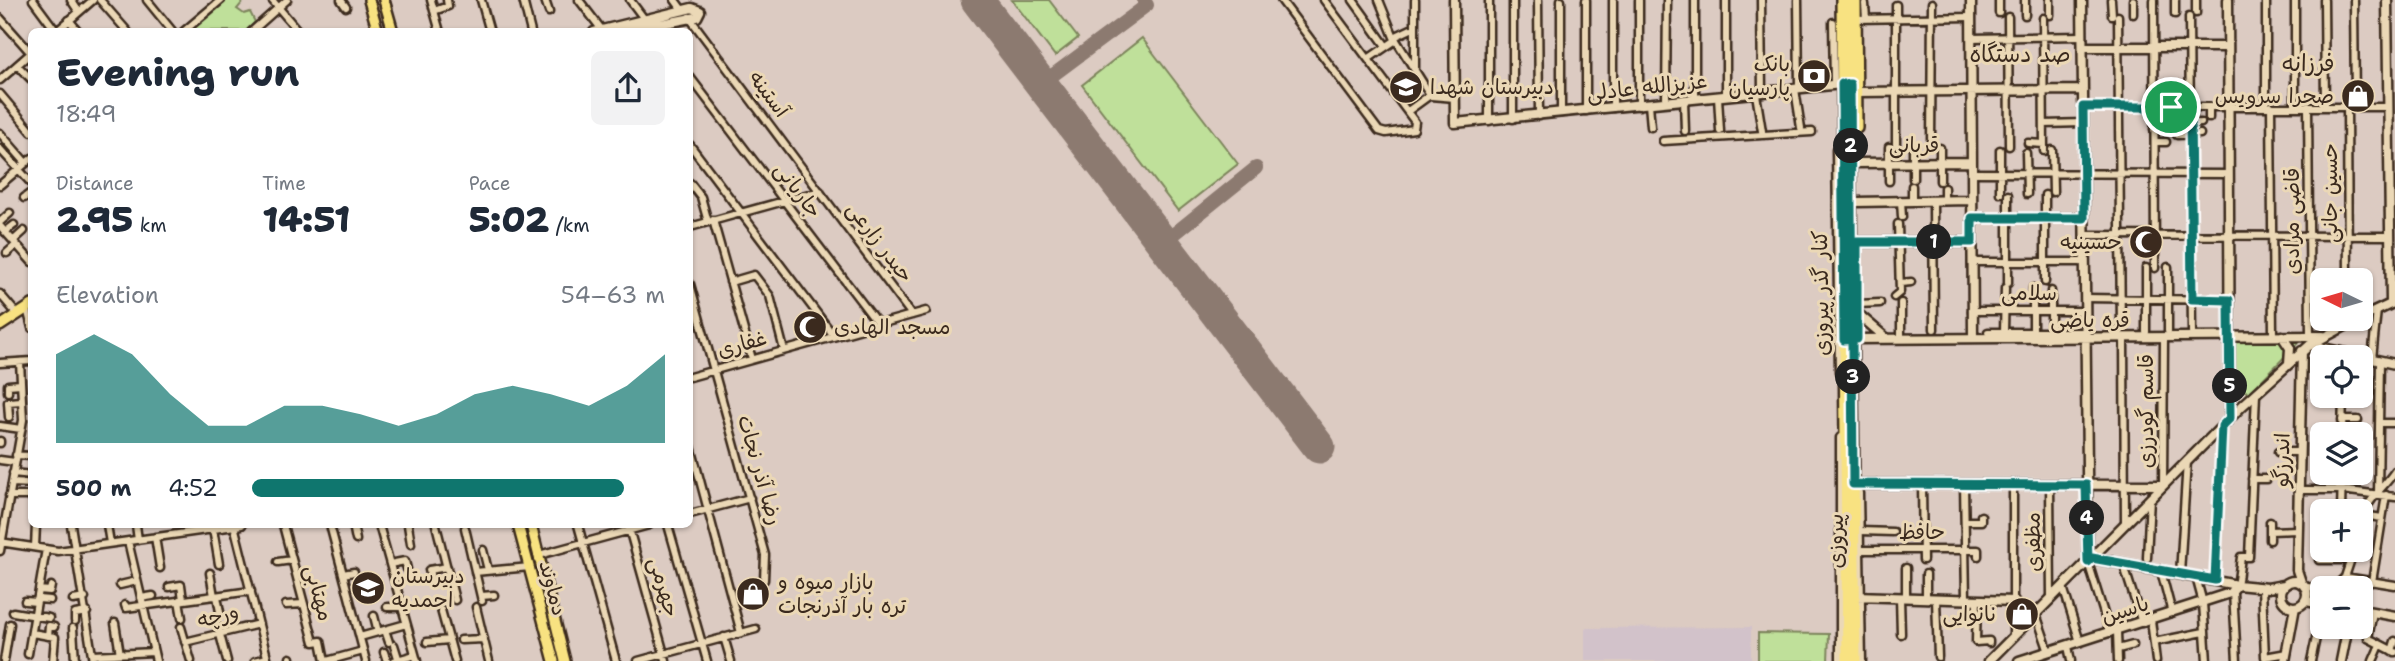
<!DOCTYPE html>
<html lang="en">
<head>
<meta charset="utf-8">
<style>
  body { margin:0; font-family:"Shantell Sans","Playpen Sans Arabic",sans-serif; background:#f2f2f3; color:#1f2937; height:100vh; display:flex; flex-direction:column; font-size:26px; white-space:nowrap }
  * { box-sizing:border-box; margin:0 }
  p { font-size:23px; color:#747a83 }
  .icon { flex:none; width:38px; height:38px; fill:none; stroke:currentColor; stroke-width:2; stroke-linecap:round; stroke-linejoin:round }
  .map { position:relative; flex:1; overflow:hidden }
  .details { position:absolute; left:28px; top:28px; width:665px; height:500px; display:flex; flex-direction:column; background:#fff; border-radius:10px; box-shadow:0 2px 5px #0004 }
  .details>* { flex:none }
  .needle { width:46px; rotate:275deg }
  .tools { position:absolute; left:2310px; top:268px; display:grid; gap:14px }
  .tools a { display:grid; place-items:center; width:63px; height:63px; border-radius:10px; background:#fff; box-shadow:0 2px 5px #0004; font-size:35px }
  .pin { position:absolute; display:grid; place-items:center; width:60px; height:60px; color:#fff; margin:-30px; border:4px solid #fff; border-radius:50%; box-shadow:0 2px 7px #0007 }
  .km { position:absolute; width:35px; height:35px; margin:-18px; border-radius:50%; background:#222; color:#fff; font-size:19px; line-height:35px; text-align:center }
  .round { display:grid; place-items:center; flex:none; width:74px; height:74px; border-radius:10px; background:#f2f2f3 }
  .summary { display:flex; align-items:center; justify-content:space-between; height:119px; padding:0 28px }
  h1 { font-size:38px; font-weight:800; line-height:52px }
  .stats { display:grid; grid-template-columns:repeat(3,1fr); gap:10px; height:119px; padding:7px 28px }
  .stats div { display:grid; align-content:center }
  .stats b { font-size:35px; font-weight:800 }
  .stats small { font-size:19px; font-weight:400 }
  .stats p { font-size:19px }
  .chart { height:196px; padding:14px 28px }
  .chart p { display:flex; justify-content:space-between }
  .chart svg { width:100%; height:126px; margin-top:7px; fill:#0f766e; opacity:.7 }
  ul { padding:0 28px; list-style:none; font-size:23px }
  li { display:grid; grid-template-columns:112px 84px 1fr; align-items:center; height:52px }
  li i { height:18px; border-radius:9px; background:#0f766e }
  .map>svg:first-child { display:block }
  .built { fill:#d2c2ca }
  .green { fill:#bfe09a; stroke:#7d855c; stroke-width:2 }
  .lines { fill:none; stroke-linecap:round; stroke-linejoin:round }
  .taxiway { stroke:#8c7a70; stroke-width:14 }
  .runway { stroke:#8c7a70; stroke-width:33 }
  .street-casing { stroke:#3b2a1e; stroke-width:11 }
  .secondary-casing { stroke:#3b2a1e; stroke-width:13 }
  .primary-casing { stroke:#3b2a1e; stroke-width:14 }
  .street { stroke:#ebd8b6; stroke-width:6 }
  .secondary { stroke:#ebd8b6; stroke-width:8 }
  .primary { stroke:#f8e281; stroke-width:9 }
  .route-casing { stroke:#fff; stroke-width:14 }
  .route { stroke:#0f766e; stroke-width:9 }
  .labels { text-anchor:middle; stroke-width:6; stroke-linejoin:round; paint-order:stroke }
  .poi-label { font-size:21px; fill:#3b2a1e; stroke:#ebd8b6; text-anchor:end }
  .street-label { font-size:21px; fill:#3b2a1e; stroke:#ebd8b6 }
  .neighbourhood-label { font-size:23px; fill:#3b2a1e; stroke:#ebd8b6 }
</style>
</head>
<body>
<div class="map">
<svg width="2395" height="661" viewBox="0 0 2395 661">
  <rect width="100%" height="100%" fill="#dccbc2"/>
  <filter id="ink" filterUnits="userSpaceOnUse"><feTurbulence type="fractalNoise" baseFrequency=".0143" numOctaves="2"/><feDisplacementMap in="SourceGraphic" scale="14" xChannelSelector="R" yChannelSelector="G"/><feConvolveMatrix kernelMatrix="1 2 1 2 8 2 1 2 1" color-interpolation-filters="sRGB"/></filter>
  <g filter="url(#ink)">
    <path class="built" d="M1751 627V661H1585V628Z"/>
    <path class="green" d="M226 0H240L243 2 237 9 244 14 250 12 255 22 246 31H190Z
      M1012 0H1049L1078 38 1055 56Z
      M1142 38 1238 164 1178 211 1082 85Z
      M2234 341 2299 342 2250 392 2233 389Z
      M1758 633 1829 634 1828 661H1758Z"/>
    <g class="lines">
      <path class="taxiway" d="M1041 84 1147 5 1144 0
        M1163 243 1256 168"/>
      <path class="runway" d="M977 0 1319 447"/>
      <g class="street-casing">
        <path id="street" d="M33 0 56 31
          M71 0 79 12
          M100 0 128 32
          M147 0 173 32
          M272 0 299 32
          M341 0 346 7
          M431 0 440 32
          M481 0 490 32
          M523 0 531 32
          M545 0 549 12
          M579 0 602 30
          M630 0 645 20
          M675 0 683 11
          M1281 0 1379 131 1386 133 1414 129 1415 122 1324 0
          M1353 0 1386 46
          M1379 0 1394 37 1431 96 1455 98
          M1415 0V68
          M1489 0V121
          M1513 0V119
          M1538 0 1539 116
          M1586 0V111
          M1639 0V106
          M1695 0V99
          M1726 0V96
          M1761 0 1762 93
          M1798 0 1799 89
          M1999 0V13
          M2025 0V15
          M2050 0V15
          M2111 0 2112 15
          M2133 0V14
          M2154 0 2155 268
          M2175 0V14
          M2196 0V13
          M2266 0V107
          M2324 0 2325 106
          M2354 0 2355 106
          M1865 4 1866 19
          M1896 5V145
          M434 11 448 6 447 0
          M2118 16 2121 331
          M689 17 912 315
          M2008 17 2009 146
          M2189 17 2192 332
          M0 18 31 53
          M2043 18 2044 151
          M1856 19 1971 17
          M69 20 79 32
          M1833 22 1834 85
          M56 32 93 0
          M183 32 221 0
          M251 32 287 0
          M1394 37 1411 29
          M1971 38 2082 36
          M1368 59 1396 40
          M17 65 32 80
          M690 77 878 324
          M0 80 32 52
          M1795 89 1801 128
          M0 94 32 132
          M1756 94 1762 131
          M1718 97 1720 131
          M1684 100 1685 131
          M1666 101 1667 0
          M1649 104 1651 127
          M2271 106 2273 336
          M2295 106V0
          M2308 106 2310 336
          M2347 106 2348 280
          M2083 107H2388
          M1613 108V0
          M1408 111 1430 95
          M1561 113V0
          M2209 118V107
          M2044 124 2083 123
          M2178 124 2201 123
          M2154 129H2166
          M0 133 26 163
          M2177 135 2200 134
          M1663 141 1812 132
          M2155 142H2166
          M2028 143 2044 144
          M690 145 834 336
          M1931 145 1932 3
          M1913 148V179
          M0 149 32 184
          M2052 150 2053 192
          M2026 153 2027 194
          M1972 173 2229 174
          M1889 181V147
          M1940 181V148
          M690 183 701 197 708 222
          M0 185 32 158
          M1912 186V201
          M2000 193V150
          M2008 195V283
          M2045 195V282
          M24 198 32 192
          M1901 201 1902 217
          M1933 201 1934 329
          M1944 201V188
          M1972 218 2084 217
          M713 220 752 359
          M0 222 10 213
          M0 226 32 262
          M690 227 820 191
          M5 232 14 225
          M2084 235 2390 236
          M13 241 24 231
          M7 253 16 245
          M1972 262H2084
          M2168 267V331
          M2146 268V332
          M730 282 754 275 770 296 784 350
          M1900 283 1911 282
          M690 284 765 555 764 580
          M2033 288V332
          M0 294 17 314
          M1894 297 1900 292 1898 224
          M2085 298 2229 300
          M1901 303V339
          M1857 304 1880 303
          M27 308 32 328
          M1972 311H2085
          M1988 332H2085
          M2004 332 2005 288
          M2051 332V291
          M2124 337 2125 524
          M2372 359 2377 310
          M0 363 32 361
          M690 377 926 311
          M8 392V385L21 384
          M9 417 8 402 22 401
          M2342 420H2358
          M2379 423H2395
          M0 426 21 429
          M2342 434 2343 396
          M0 443V441
          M690 443 741 633
          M2278 452H2299
          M16 455 32 456
          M0 460 15 462
          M13 473 32 475
          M2252 479H2267
          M12 483 32 484
          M1922 484 1923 560
          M1964 484 1966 599
          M2013 484V636
          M2050 484 2051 598
          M2163 485 2164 337
          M2298 490H2342L2395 497
          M2378 494 2380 361
          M9 496H32
          M2341 511 2342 472
          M690 514 750 498
          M2363 515 2382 518
          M1965 521H1981V516
          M2270 522V540
          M2361 522C2366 500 2383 489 2395 471
          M71 525 93 661
          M107 525 110 543
          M136 525 138 540
          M234 525 268 661
          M283 525 314 642 321 641 325 661
          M330 525 366 661
          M353 525 356 540
          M379 525 417 661
          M408 525 411 544
          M436 525 455 600
          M578 525 616 661
          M628 525 666 661
          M668 525 707 661
          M465 528 482 601
          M213 529 219 564
          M1860 531 1893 532
          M2270 531 2297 530
          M155 537 160 568
          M128 541 156 661
          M0 542 58 551 242 525
          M35 547 36 525
          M483 550 488 570
          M1860 550H1978V556
          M2340 550 2354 551
          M0 551 23 420 20 362
          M539 555 649 525
          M2147 558 2150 498
          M2319 560H2351
          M278 562 292 560
          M2088 562 2110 633
          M2123 563 2142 623
          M390 564 405 561 407 569
          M2161 571 2172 613
          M475 572 530 567
          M210 573 214 596
          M343 574 354 572
          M2180 574 2187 461
          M2196 577 2203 603 2207 661
          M2345 577 2395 585
          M2215 580 2222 426
          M2238 580 2241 557H2249L2256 394
          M432 582 429 570 447 567
          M2372 582 2386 495
          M120 585 137 581
          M169 587 181 585 183 600
          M2063 587 2080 642
          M2306 587 2323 588
          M2262 588 2265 657 2287 653
          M2334 588 2345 577 2354 550
          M39 590 50 591 51 586
          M2233 592 2237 661
          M217 596 220 612
          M481 596 494 595
          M1900 597 1901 634
          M141 598 153 596
          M1906 598V568
          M1926 598V574
          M38 599 50 600
          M1936 599 1938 657
          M73 600 85 598
          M179 600 182 618
          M1977 600 1976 642 1989 641V643
          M25 601 37 602
          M125 605 126 608 251 591
          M286 605 304 604
          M387 607H402
          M476 607 489 661
          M441 610 455 661
          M13 612 49 618
          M2373 612 2368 638 2395 652
          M2036 614 2049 652
          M374 616 378 632
          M2151 620 2156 661
          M75 621V614L87 612
          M115 623 120 654
          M181 627 191 661
          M218 627 227 661
          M73 628 75 661
          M385 630 389 642
          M2117 631 2118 661
          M32 633 55 637 53 661
          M48 636 49 626 54 627
          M360 637 406 624
          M724 637 731 661
          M461 640 484 639
          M185 642 259 624
          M427 642 449 640
          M2154 642 2204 632
          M394 645 399 661
          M2068 646 2071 661
          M2118 649 2133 645
          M2392 651 2395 641
          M384 652 387 661
          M28 654 46 549
          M92 655 154 652
          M290 658V661
          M4 661 10 624
          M255 661 267 658
          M327 661 363 651
          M394 661 415 655
          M638 661 756 629
          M2311 661 2322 610
          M2373 661 2380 645"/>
      </g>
      <g class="secondary-casing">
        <path id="secondary" d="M1454 0 1455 123 1842 84
          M1971 0 1973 338
          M2082 0 2088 562
          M2228 0 2230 418
          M2387 0 2391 304
          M594 32 692 8 700 11 697 17 620 32
          M2083 47H2228
          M1857 92 2083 90
          M1856 163 1972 162
          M1856 202 1972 200
          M1857 242H1972
          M1857 313 1886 338
          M2361 318 2395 302
          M2282 336 2290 348 2289 363
          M1852 339 2323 336
          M2310 345 2395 364
          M1840 372 1837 150 1841 138
          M1853 484 2163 485
          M1858 493 1861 661
          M2092 558 2237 585 2268 588 2284 585
          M2281 594a13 13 0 1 1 26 0a13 13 0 1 1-26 0Z
          M2301 582 2297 570 2302 351
          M1856 596 2014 601
          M2306 601 2322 604
          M2361 610 2395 616
          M1841 661V438
          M1989 661 2242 406 2310 345 2360 318
          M2019 661 2230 593 2237 585
          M2285 661 2295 607
          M2341 661 2348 626"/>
      </g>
      <g class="primary-casing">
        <path id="primary" d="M369 0 378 32
          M384 0 393 32
          M1841 0 1847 661
          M1849 0 1856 661
          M1856 0 1857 128
          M0 326 32 305
          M518 525 554 661
          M531 525 565 661"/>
      </g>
      <use href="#street" class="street"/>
      <use href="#secondary" class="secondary"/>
      <use href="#primary" class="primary"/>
    </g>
  </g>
  <g class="lines" filter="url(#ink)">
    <g class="route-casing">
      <path id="route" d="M2171 107H2083L2084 218H1972V242H1857V339H1852L1850 84H1842L1844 340 1852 339 1853 484 2086 485 2088 562 2092 558 2215 580 2222 426 2230 418 2229 300 2192 299 2190 107H2171"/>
    </g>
    <use href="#route" class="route"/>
  </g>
  <defs>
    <g id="bank-disc" transform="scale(1.75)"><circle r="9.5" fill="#3b2a1e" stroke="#ebd8b6"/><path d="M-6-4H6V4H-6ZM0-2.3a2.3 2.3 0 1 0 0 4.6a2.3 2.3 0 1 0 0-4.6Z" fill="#fff"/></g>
    <g id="school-disc" transform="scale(1.75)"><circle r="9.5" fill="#3b2a1e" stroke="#ebd8b6"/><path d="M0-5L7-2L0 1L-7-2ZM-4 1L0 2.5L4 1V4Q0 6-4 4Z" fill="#fff"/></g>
    <g id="shop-disc" transform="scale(1.75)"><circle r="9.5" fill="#3b2a1e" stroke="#ebd8b6"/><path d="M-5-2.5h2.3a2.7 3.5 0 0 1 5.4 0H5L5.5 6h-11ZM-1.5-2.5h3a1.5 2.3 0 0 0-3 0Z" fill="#fff"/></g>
    <g id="mosque-disc" transform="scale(1.75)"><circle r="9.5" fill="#3b2a1e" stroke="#ebd8b6"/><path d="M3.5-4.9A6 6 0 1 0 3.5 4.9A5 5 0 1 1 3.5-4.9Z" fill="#fff"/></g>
  </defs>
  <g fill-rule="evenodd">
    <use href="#bank-disc" x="1814" y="76"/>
    <use href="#school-disc" x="1406" y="87"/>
    <use href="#shop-disc" x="2358" y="96"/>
    <use href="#mosque-disc" x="2146" y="242"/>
    <use href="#mosque-disc" x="810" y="327"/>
    <use href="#school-disc" x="368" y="588"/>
    <use href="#shop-disc" x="753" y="594"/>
    <use href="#shop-disc" x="2022" y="614"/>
  </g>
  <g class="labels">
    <g class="poi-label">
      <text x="1790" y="71">بانک<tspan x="1790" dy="24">پارسیان</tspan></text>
      <text x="1430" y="94" text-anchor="start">دبیرستان شهدا</text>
      <text x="2334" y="103">صحرا سرویس</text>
      <text x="2122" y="249">حسینیه</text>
      <text x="834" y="334" text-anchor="start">مسجد الهادی</text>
      <text x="392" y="583" text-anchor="start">دبیرستان<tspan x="392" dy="24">احمدیه</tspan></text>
      <text x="778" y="589" text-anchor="start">بازار میوه و<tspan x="778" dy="24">تره بار آذرنجات</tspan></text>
      <text x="1997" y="621">نانوایی</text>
    </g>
    <g class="street-label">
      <text transform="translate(1647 87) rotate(-6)" y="7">عزیزالله عادلی</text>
      <text transform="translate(769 94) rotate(53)" y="7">آستینه</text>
      <text x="1914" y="152">قربانی</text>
      <text transform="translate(798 190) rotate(53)" y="7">جاریانی</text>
      <text transform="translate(2330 193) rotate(-90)" y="7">حسین جانی</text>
      <text transform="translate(2292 221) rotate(-90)" y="7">قاضی مرادی</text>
      <text transform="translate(880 242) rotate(53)" y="7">حیدر زارعی</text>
      <text transform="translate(1821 293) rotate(-91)" y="7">کنار گذر پیروزی</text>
      <text x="2029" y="300">سلامی</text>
      <text x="2090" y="327">قره یاضی</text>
      <text transform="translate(742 344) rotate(-16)" y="7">غفاری</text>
      <text transform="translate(2146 411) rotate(-90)" y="7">قاسم گودرزی</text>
      <text transform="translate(2282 460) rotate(-89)" y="7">اندرزگو</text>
      <text transform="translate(760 470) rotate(74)" y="7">رضا آذر نجات</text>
      <text x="1922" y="539">حافظ</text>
      <text transform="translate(1836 541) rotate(-90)" y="7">پیروزی</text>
      <text transform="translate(2033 542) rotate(-91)" y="7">مظفری</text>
      <text transform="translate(664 587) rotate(74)" y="7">جهرمی</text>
      <text transform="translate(553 588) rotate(75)" y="7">دماوند</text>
      <text transform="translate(319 593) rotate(75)" y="7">مهتابی</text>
      <text transform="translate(2125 610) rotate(-18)" y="7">یاسین</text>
      <text transform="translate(218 616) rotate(-14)" y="7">ورچه</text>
    </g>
    <g class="neighbourhood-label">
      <text x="2020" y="62">صد دستگاه</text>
      <text x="2308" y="71">فرزانه</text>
    </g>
  </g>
</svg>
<div class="tools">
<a><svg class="needle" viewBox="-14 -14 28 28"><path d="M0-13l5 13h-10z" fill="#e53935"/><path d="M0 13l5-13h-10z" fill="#747a83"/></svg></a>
<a><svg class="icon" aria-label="locate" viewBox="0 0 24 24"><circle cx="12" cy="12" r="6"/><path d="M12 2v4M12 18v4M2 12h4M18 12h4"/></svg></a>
<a><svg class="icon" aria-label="layers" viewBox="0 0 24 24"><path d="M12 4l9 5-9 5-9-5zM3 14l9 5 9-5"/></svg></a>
<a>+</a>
<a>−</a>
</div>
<div class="pin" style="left:2171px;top:107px;background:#1e9e55"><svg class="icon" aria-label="arrive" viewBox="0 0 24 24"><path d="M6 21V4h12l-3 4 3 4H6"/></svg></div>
<b class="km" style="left:1934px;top:242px">1</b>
<b class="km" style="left:1851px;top:146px">2</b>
<b class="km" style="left:1853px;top:377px">3</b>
<b class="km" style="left:2087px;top:518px">4</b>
<b class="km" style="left:2230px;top:386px">5</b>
<section class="details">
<div class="summary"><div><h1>Evening run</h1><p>18:49</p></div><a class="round"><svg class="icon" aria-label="share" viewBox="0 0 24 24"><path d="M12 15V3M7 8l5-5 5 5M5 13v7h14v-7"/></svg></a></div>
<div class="stats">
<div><p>Distance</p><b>2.95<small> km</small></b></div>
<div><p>Time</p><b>14:51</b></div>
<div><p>Pace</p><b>5:02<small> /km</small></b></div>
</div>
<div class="chart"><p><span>Elevation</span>54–63 m</p>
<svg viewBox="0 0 160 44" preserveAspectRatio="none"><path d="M0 44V13L10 6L20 13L30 27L40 38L50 38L60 31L70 31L80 34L90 38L100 34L110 27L120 24L130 27L140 31L150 24L160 13V44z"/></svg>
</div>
<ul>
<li><b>500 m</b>4:52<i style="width:90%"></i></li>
</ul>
</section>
</div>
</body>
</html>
